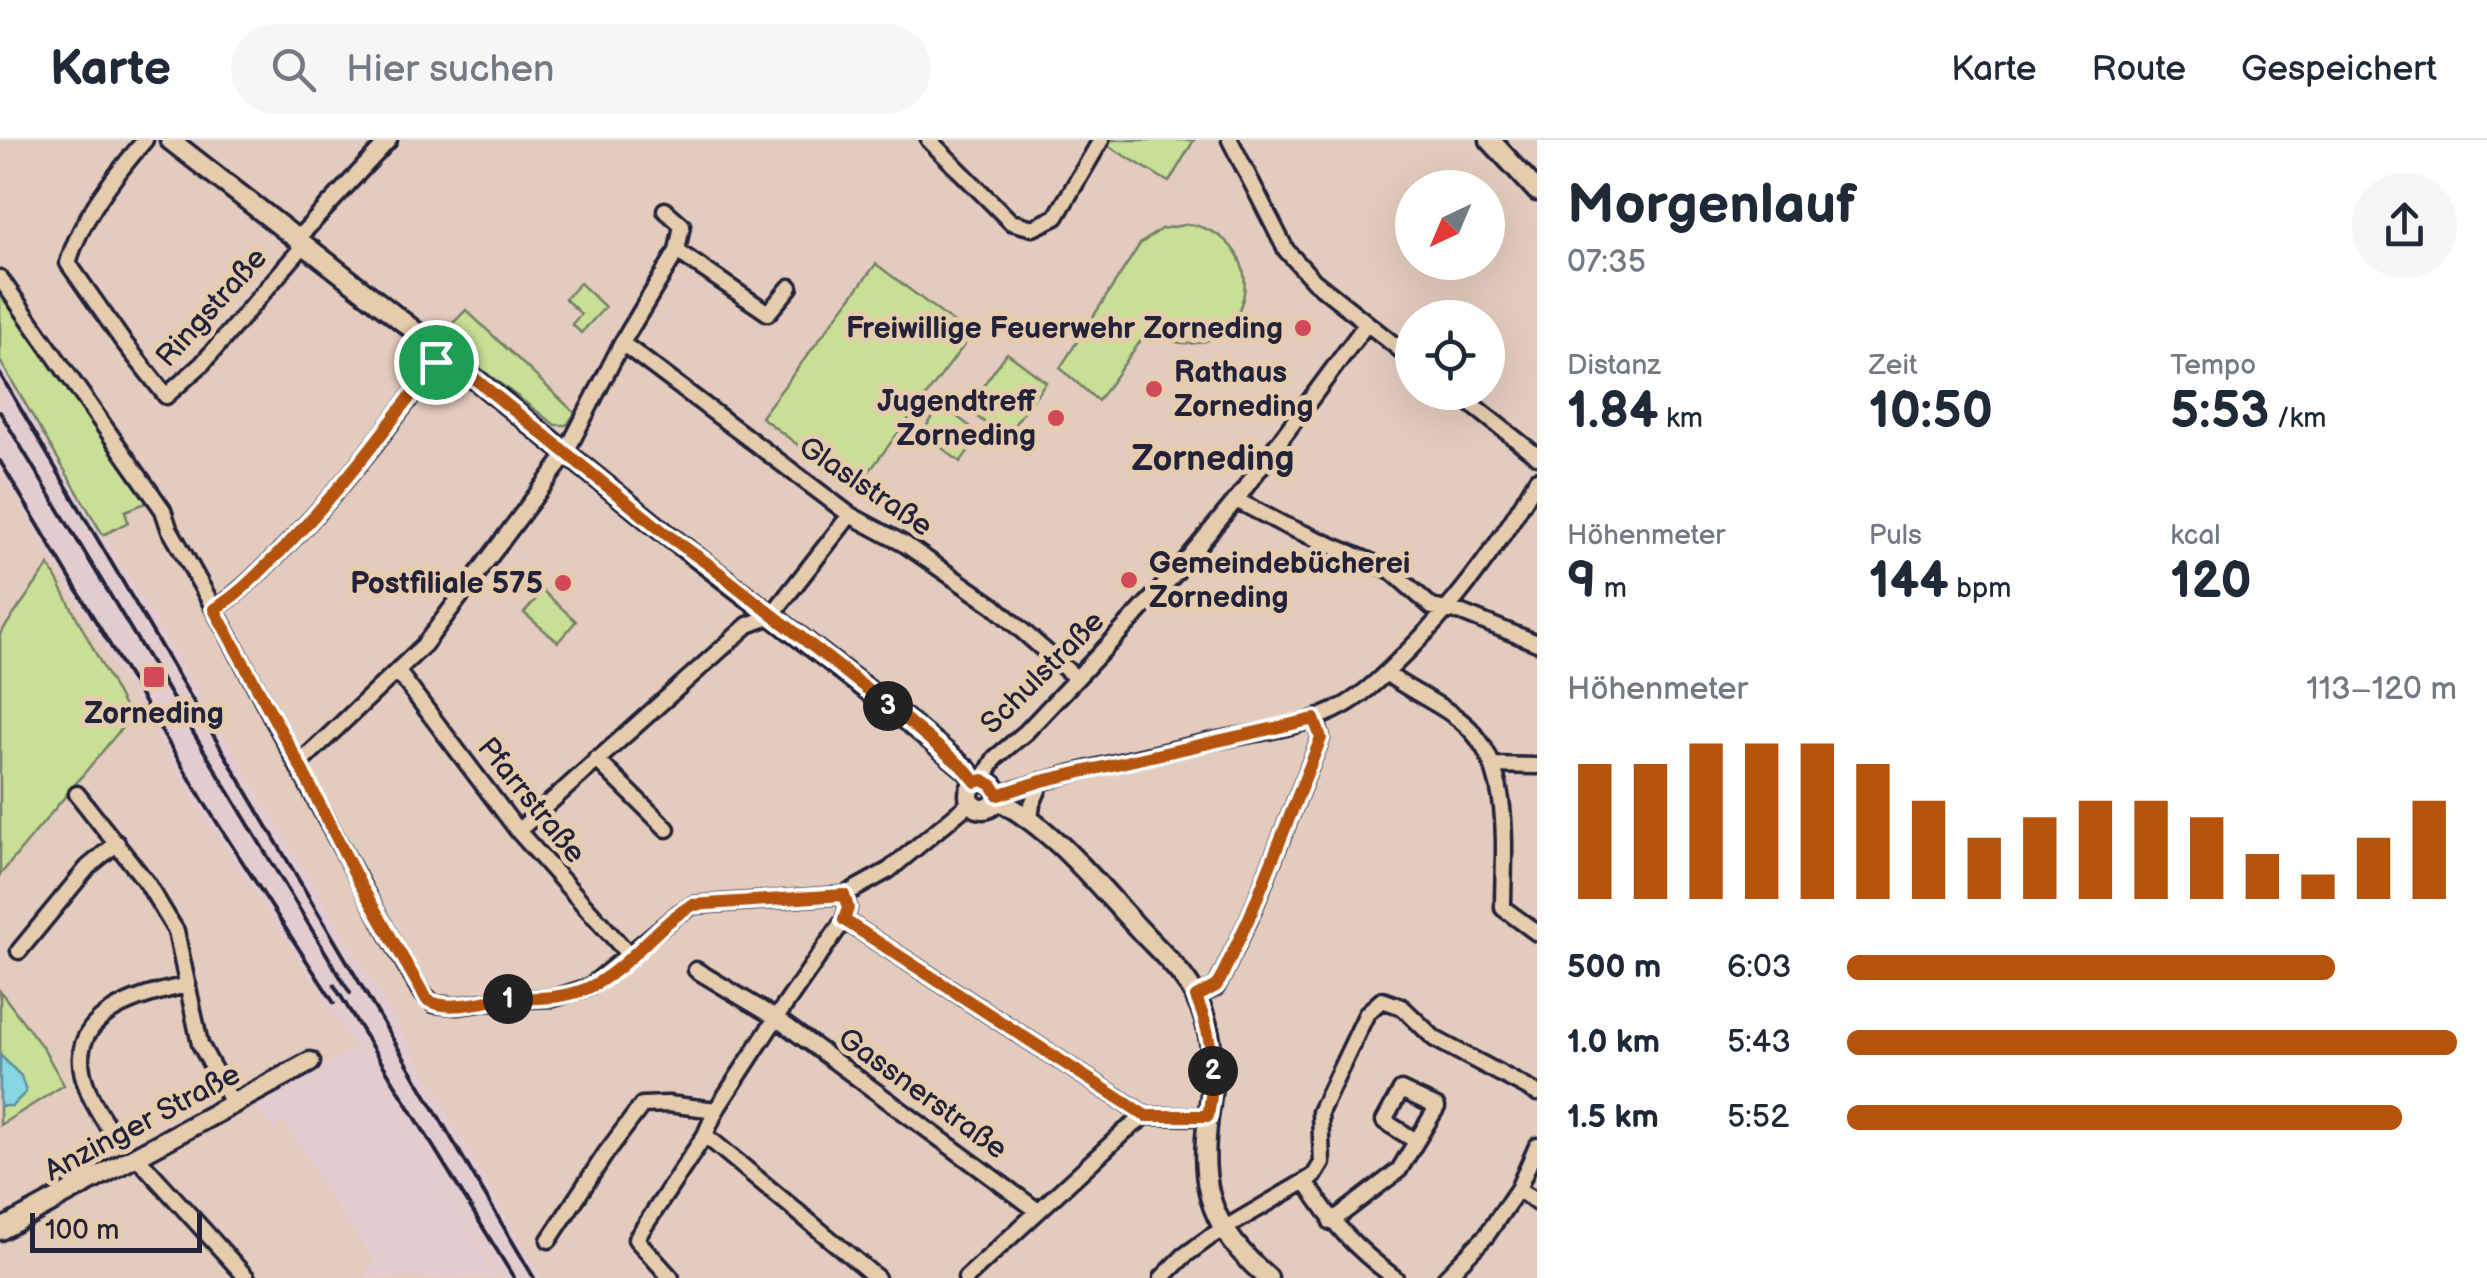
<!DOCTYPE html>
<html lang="de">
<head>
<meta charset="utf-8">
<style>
  body { margin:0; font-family:"Balsamiq Sans",sans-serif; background:#f6f6f7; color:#1f2937; height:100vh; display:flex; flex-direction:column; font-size:38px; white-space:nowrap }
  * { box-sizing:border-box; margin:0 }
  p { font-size:32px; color:#747a83 }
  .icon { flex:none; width:55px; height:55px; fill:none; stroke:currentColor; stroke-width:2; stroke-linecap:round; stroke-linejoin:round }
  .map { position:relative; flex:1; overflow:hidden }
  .sheet { display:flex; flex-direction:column; background:#fff; width:950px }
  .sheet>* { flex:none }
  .needle { width:65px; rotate:224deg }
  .tools { position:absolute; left:1395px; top:30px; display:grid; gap:20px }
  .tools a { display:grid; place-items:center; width:110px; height:110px; border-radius:50%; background:#fff; box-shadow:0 10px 40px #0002; font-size:50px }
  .scale { position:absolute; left:30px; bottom:25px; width:172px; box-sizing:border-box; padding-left:10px; border:5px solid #22223b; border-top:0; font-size:28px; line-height:35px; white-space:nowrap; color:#22223b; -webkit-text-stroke:8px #e4ccad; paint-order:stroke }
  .pin { position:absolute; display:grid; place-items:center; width:85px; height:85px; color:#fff; margin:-42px; border:5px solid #fff; border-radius:50%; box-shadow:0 2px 10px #0007 }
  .km { position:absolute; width:50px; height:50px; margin:-25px; border-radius:50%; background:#222; color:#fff; font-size:28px; line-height:50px; text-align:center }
  .round { display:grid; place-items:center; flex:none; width:105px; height:105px; border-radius:52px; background:#f6f6f7 }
  .overview { display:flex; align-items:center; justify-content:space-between; height:170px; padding:0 30px }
  h1 { font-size:55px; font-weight:600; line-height:75px }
  .stats { display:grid; grid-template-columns:repeat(3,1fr); gap:15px; height:170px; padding:10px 30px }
  .stats div { display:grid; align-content:center }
  .stats b { font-size:50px; font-weight:600 }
  .stats small { font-size:28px; font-weight:400 }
  .stats p { font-size:28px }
  .chart { height:280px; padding:20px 30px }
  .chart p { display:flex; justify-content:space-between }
  .chart svg { width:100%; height:180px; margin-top:10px; stroke:#b45309; stroke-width:6 }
  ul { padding:0 30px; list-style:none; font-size:32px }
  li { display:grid; grid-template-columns:160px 120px 1fr; align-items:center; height:75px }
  li i { height:25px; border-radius:12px; background:#b45309 }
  header { display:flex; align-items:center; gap:60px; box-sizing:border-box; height:140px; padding:0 50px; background:#fff; border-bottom:2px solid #e0e1e3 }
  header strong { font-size:48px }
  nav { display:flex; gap:55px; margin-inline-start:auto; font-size:35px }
  .search { width:700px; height:90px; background:#f6f6f7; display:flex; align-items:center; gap:25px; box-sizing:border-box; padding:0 35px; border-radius:55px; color:#747a83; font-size:38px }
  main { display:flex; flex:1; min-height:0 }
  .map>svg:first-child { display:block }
  .built { fill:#e2ccd0 }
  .green { fill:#c8df95; stroke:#758068; stroke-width:2.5 }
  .water { fill:#87d7e3; stroke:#5f8fa0; stroke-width:2.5 }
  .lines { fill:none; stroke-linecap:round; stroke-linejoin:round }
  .minor-casing { stroke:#22223b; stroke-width:21 }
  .tertiary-casing { stroke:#22223b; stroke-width:25 }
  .minor { stroke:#e4ccad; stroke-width:14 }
  .tertiary { stroke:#e4ccad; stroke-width:18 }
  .rail { stroke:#22223b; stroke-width:4 }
  .route-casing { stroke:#fff; stroke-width:20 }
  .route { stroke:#b45309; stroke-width:12 }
  .poi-dot { fill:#d1495b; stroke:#e4ccad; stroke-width:4 }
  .labels { text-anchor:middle; stroke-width:10; stroke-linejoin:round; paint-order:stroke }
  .street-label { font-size:30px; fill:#22223b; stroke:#e4ccad }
  .poi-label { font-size:30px; font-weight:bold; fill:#22223b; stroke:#e4ccad; text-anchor:end }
  .quarter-label { font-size:35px; font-weight:bold; fill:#22223b; stroke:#e4ccad }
</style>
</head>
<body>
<header>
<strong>Karte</strong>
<div class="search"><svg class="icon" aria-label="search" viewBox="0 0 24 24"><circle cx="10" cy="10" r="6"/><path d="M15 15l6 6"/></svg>Hier suchen</div>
<nav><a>Karte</a><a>Route</a><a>Gespeichert</a></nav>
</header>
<main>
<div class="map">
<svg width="1537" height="1138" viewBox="0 0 1537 1138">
  <rect width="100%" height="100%" fill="#e3ccbd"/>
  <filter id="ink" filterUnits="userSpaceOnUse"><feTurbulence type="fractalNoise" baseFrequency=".01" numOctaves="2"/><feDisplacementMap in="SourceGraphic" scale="20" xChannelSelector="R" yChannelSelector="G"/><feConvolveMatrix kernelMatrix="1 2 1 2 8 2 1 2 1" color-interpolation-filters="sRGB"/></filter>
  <g filter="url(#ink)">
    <path class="built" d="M0 221 407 899 542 1138H500L397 970 497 1138H367L363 1132 375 1121 340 1073 285 982 272 989 253 962 357 908 194 661 0 334Z"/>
    <path class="green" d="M1110 0H1194L1169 42 1107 5Z
      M1190 84C1293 107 1234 249 1149 189L1098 261 1060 228 1140 104 1161 89Z
      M876 124 971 196 856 349 761 277Z
      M580 143 605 167 581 193 572 184 581 174 565 159Z
      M0 145 149 362 125 371 128 382 103 395 0 221Z
      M466 170 575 273 567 285H555L439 197Z
      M1007 213 1046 242 1005 297 966 269Z
      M942 265 981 295 960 322 922 292Z
      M49 425 130 578 0 735V494Z
      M543 451 576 481 558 502 524 473Z
      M0 851 43 908 64 945 0 985Z"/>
    <path class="water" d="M0 915 21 936 26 952 12 966H0Z"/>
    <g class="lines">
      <g class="minor-casing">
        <path id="minor" d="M145 0C115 35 81 78 68 123L122 200 166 256 202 224 304 105
          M929 0 1011 82 1033 88 1056 77 1101 0
          M1230 0 1286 110 1314 141 1412 219
          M297 99 389 0
          M677 111 768 173 790 147
          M0 138 163 370 169 388C257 541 333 700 421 852L434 864 457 866 500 860 554 858 589 847 678 774 693 765 844 755 889 730 965 667 974 664
          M622 203 850 375 906 405 994 466 1076 538
          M1456 252 1537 316
          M1236 360 1284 385 1390 430 1432 467 1462 473 1537 503
          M214 469C239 454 257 434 278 414 340 352 392 283 443 213
          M398 532 518 691 630 816
          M1386 533C1412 553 1447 566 1470 589 1513 634 1503 711 1503 768L1537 793
          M596 619 667 689
          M299 624 424 505 561 322 622 203 677 111 682 85 665 70
          M1492 625 1537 626
          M983 640 995 618 1026 592 1173 436 1236 360 1367 183
          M77 654 147 743 176 791 200 904 233 965
          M998 655C1068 632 1141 617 1213 601 1258 592 1305 588 1345 565 1369 551 1390 529 1409 510 1461 458 1501 403 1537 339
          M1030 679 1032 664 1042 641
          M518 691 748 485 771 476 850 375
          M844 780 1146 976
          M19 811 88 727 117 703
          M696 830 776 878 1038 1071
          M1196 857 1216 847 1220 840 1250 777 1321 598 1315 579
          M111 992C103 978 93 965 88 950 57 877 135 856 188 845
          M705 995 877 1138
          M136 1016 247 1138
          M1307 1043C1332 1084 1356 1109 1395 1138
          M1518 1049 1537 1063
          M1331 1082 1399 1030 1437 967 1401 950 1384 981 1416 1001
          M549 1100 606 1013 642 965 668 964 716 970
          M671 1138 636 1099 705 995 716 970 776 878 844 780 848 768 844 755
          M966 1138 1125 991 1146 976 1208 977
          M1162 1138 1184 1116 1210 1097 1314 1036 1322 1023 1320 972 1367 873 1382 860 1402 867 1435 899 1537 953
          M1445 1138 1486 1096 1518 1049 1537 1006"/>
      </g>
      <g class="tertiary-casing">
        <path id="tertiary" d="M170 0 443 213 666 394 909 582 967 630 976 643
          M1490 0 1537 51
          M969 655a14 14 0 1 1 28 0a14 14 0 1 1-28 0Z
          M998 660C1053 688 1096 743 1138 788 1158 810 1182 830 1196 857 1203 871 1208 886 1210 901 1215 927 1212 951 1208 977 1199 1051 1211 1088 1268 1138
          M0 1090 310 922"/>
      </g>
      <use href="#minor" class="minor"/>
      <use href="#tertiary" class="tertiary"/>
      <path class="rail" d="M0 234 534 1138
        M0 272 350 853
        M0 321 205 664 334 863
        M334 845 514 1138"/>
    </g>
  </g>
  <g class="lines" filter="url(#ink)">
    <g class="route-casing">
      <path id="route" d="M443 213 666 394 708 424 909 582 966 630 976 642 983 640 992 645 998 655 1042 641 1314 579 1321 598 1250 776 1220 840 1216 846 1196 857C1213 897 1216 934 1208 976H1146L844 780 848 768 844 755 692 765C654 787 628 829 588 848 559 861 527 857 496 860 473 863 448 871 427 860L360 744 299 624 214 469C240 454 258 433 279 413 341 351 391 282 443 213Z"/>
    </g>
    <use href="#route" class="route"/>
  </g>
  <g class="poi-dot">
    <circle cx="1303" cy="188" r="10"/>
    <circle cx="1154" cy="249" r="10"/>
    <circle cx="1056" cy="278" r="10"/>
    <circle cx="1129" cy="440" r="10"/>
    <circle cx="563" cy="443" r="10"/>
    <rect x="142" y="525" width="24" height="24" rx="5"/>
  </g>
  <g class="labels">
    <g class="street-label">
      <text transform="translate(211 167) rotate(-48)" y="10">Ringstraße</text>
      <text transform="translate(866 346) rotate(34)" y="10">Glaslstraße</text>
      <text transform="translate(1042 532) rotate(-45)" y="10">Schulstraße</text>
      <text transform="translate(532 660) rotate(51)" y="10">Pfarrstraße</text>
      <text transform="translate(923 953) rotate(36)" y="10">Gassnerstraße</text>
      <text transform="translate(142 982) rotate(-28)" y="10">Anzinger Straße</text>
    </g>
    <g class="poi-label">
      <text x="1283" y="198">Freiwillige Feuerwehr Zorneding</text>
      <text x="1174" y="242" text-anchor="start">Rathaus<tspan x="1174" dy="34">Zorneding</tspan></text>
      <text x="1036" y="271">Jugendtreff<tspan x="1036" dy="34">Zorneding</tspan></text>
      <text x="1149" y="433" text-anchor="start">Gemeindebücherei<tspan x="1149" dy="34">Zorneding</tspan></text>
      <text x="543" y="453">Postfiliale 575</text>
      <text x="154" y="583" text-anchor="middle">Zorneding</text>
    </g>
    <g class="quarter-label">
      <text x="1213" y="330">Zorneding</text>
    </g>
  </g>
</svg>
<div class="tools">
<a><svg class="needle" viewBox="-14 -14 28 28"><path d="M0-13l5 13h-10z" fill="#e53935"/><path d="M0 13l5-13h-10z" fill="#747a83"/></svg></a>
<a><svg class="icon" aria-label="locate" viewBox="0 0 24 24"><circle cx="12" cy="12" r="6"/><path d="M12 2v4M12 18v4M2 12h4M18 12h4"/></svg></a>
</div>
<div class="scale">100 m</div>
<div class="pin" style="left:436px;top:222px;background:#1e9e55"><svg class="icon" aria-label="arrive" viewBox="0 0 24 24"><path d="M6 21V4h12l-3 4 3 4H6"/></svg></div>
<b class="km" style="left:508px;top:859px">1</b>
<b class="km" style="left:1213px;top:931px">2</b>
<b class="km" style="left:888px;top:566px">3</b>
</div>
<section class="sheet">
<div class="overview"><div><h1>Morgenlauf</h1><p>07:35</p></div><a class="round"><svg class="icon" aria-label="share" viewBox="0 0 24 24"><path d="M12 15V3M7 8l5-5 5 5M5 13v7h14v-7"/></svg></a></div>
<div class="stats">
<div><p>Distanz</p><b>1.84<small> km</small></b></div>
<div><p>Zeit</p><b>10:50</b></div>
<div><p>Tempo</p><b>5:53<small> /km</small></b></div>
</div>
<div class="stats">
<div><p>Höhenmeter</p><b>9<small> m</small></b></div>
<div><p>Puls</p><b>144<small> bpm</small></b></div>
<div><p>kcal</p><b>120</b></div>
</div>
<div class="chart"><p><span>Höhenmeter</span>113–120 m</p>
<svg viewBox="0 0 160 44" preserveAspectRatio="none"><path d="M5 44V11M15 44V11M25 44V6M35 44V6M45 44V6M55 44V11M65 44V20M75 44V29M85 44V24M95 44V20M105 44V20M115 44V24M125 44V33M135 44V38M145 44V29M155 44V20"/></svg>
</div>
<ul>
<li><b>500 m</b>6:03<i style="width:80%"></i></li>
<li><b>1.0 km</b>5:43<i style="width:100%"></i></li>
<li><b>1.5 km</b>5:52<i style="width:91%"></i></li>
</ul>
</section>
</main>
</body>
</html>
